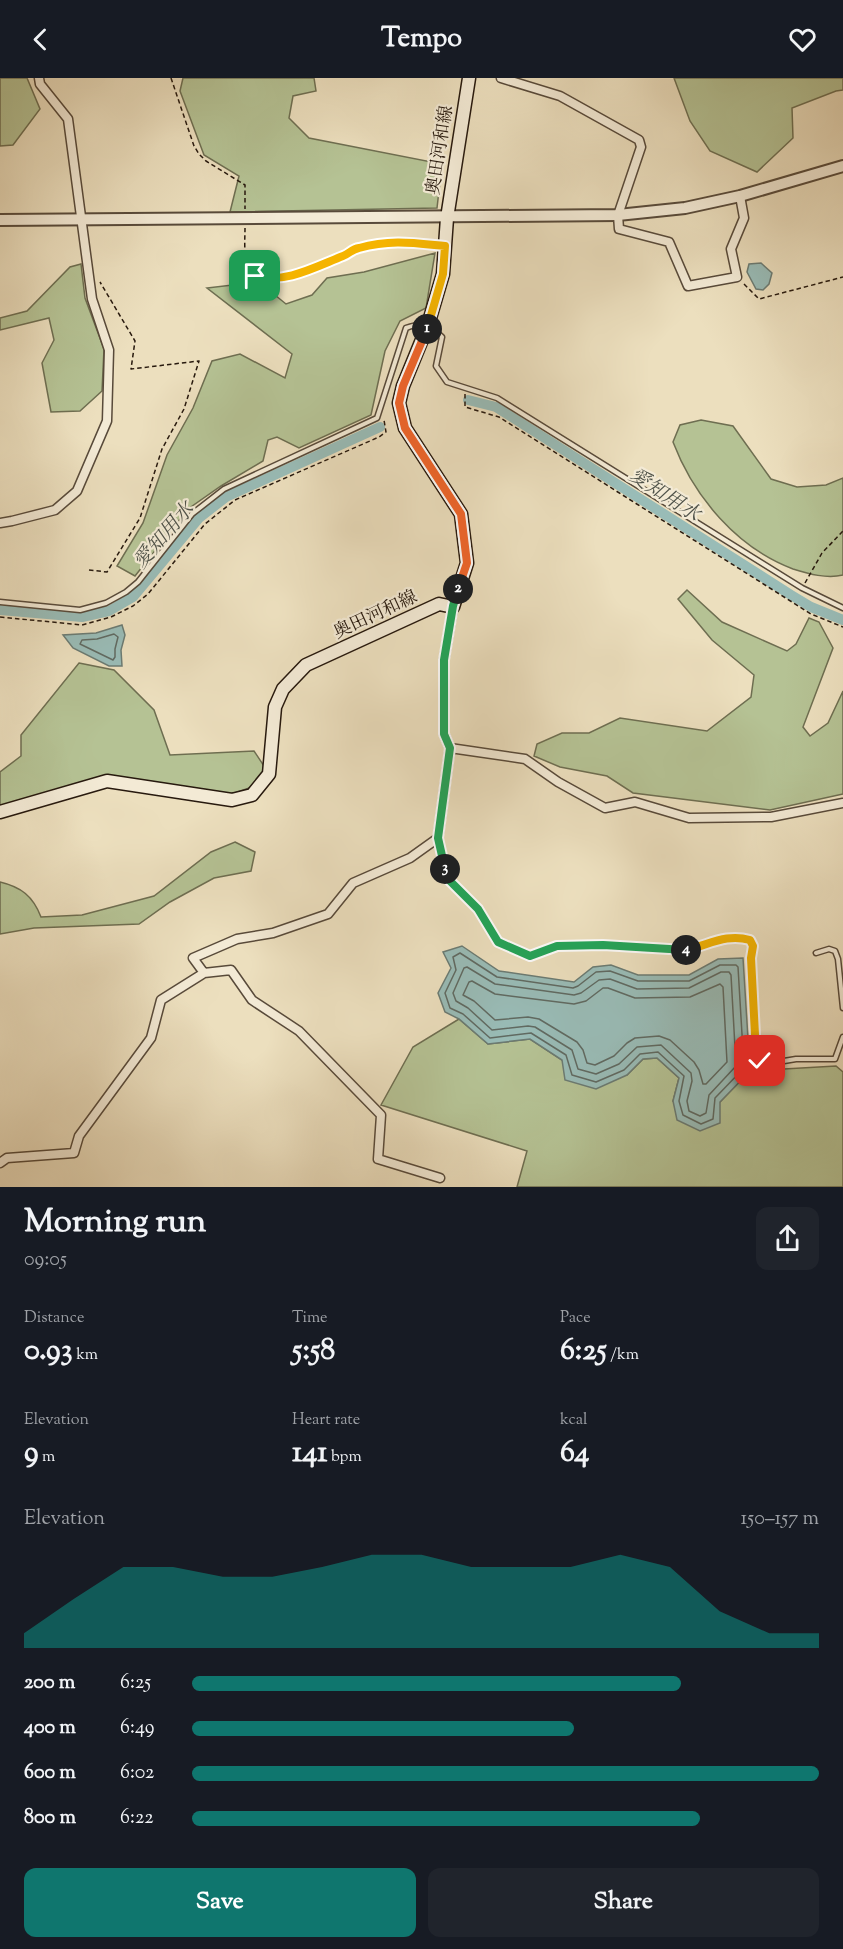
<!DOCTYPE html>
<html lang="en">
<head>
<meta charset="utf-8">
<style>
  body { margin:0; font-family:"Sorts Mill Goudy","Noto Serif JP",serif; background:#20242c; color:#f1f3f6; height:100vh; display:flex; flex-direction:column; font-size:22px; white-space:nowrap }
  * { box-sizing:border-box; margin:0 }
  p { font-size:20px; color:#9ea1a6 }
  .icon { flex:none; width:33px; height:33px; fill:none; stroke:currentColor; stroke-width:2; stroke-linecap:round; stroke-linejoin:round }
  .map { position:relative; height:1109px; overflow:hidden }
  .drawer { display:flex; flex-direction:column; background:#171b24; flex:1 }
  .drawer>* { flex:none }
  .pin { position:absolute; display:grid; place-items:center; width:51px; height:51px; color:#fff; margin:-26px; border-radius:12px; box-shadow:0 3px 9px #0006 }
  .km { position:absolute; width:30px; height:30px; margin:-15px; border-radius:50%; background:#222; color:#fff; font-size:16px; line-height:30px; text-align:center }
  .round { display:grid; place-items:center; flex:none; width:63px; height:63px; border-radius:12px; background:#20242c }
  .overview { display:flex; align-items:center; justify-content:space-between; height:102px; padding:0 24px }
  h1 { font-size:33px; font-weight:800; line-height:45px }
  .stats { display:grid; grid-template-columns:repeat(3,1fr); gap:9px; height:102px; padding:6px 24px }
  .stats div { display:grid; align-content:center }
  .stats b { font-size:30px; font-weight:800 }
  .stats small { font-size:16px; font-weight:400 }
  .stats p { font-size:16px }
  .chart { height:168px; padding:12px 24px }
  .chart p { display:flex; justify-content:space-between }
  .chart svg { width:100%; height:108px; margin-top:6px; fill:#0f766e; opacity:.7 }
  .button { display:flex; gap:12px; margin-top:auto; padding:12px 24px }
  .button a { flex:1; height:69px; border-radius:12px; background:#0f766e; color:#fff; font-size:24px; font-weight:800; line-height:69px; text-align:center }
  .button a+a { background:#20242c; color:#f1f3f6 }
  ul { padding:0 24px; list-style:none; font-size:20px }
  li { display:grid; grid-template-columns:96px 72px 1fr; align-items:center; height:45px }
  li i { height:15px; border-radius:8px; background:#0f766e }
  header { display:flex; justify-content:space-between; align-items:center; height:78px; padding:0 24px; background:#171b24; font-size:27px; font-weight:800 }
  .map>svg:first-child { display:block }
  .green { fill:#b5c294; stroke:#6e6e51; stroke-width:1.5 }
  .water { fill:#99bcb7; stroke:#6b7b73; stroke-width:1.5 }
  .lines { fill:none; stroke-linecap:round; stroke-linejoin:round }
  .shore { stroke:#606a62; stroke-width:1.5 }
  .canal { stroke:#99bcb7; stroke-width:10 }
  .service-casing { stroke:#584a3a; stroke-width:7 }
  .minor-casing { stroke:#584a3a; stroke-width:11 }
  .tertiary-casing { stroke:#584a3a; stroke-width:14 }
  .secondary-casing { stroke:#27190e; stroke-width:15 }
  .path { stroke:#27190e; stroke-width:1.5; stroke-dasharray:4.5 3; stroke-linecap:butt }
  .service { stroke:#f3ead5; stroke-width:4 }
  .minor { stroke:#f3ead5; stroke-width:8 }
  .tertiary { stroke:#f3ead5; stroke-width:10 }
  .secondary { stroke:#f3ead5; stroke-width:12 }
  .split-1-casing { stroke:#fff; stroke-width:12 }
  .split-2-casing { stroke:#fff; stroke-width:12 }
  .split-3-casing { stroke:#fff; stroke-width:12 }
  .split-4-casing { stroke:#fff; stroke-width:12 }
  .split-5-casing { stroke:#fff; stroke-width:12 }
  .split-1 { stroke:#f5b400; stroke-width:8 }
  .split-2 { stroke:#f0652b; stroke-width:8 }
  .split-3 { stroke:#22a559; stroke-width:8 }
  .split-4 { stroke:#22a559; stroke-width:8 }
  .split-5 { stroke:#f5b400; stroke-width:8 }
  .labels { text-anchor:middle; stroke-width:4.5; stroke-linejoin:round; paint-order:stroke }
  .street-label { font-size:18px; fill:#27190e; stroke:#f3ead5 }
  .water-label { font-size:20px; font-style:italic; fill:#4f5249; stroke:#f3ead5 }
</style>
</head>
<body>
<header><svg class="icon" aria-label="back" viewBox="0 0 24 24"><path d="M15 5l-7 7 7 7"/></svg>Tempo<svg class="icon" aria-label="heart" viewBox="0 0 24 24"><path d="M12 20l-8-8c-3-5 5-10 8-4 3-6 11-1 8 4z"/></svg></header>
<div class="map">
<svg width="843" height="1109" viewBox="0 0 843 1109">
  <rect width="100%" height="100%" fill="#ecdfbe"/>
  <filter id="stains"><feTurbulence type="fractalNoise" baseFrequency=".00333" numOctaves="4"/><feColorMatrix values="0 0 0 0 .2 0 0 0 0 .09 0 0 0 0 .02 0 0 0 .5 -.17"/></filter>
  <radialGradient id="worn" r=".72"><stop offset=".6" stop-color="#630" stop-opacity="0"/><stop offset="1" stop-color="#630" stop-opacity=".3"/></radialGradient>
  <path class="green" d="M0 0H27L40 31 13 67 0 68Z
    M183 0H314L316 13 293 18 289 40 309 60 442 86 437 130 230 134 239 98 204 77 180 13Z
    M674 0H843V12L836 13 792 30 793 60 757 94 710 73 690 43Z
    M435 175 426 230 400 243 385 273 371 337 299 370 277 359 268 362 263 383 221 408 188 431 135 498 117 488 143 445 167 377 193 330 212 283 240 276 285 300 292 276 207 210 259 204 286 226 312 217 327 200 364 194Z
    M81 186 85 220 104 271 102 313 80 333 51 334 42 285 54 262 49 240 0 252V240L27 233 70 189Z
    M701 342 733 348 771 401 797 409 826 407 843 400V497C827 501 809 496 793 491 737 470 694 419 673 364L680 347Z
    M687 512 722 544 787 573 796 566 809 540 819 544 833 570 803 649 810 658 828 645 843 613V716L770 732 633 715 607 698 560 689 534 678 537 666 562 655H589L620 640 707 653 751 619 754 597 712 562 678 521Z
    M79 585 114 592 154 632 170 677 254 673 266 691 252 709 229 717 108 698 0 730V694L21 678V657Z
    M235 764 255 774 251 793 214 800 170 824 139 846 34 850 0 856V804C21 809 33 818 41 839L82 837 154 818 211 774Z
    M459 941 488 966 530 961 562 982 627 997 643 981 657 980 679 1000 673 1023 720 1024 750 993 836 988 843 994V1109H517L527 1073 381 1027 413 969Z"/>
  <path class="water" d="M761 185 772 195 769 206 763 212 756 211 747 194 749 186Z
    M122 547 125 557 121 572 122 588H109L73 570 63 557 96 555Z
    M462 868 499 893 574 904 593 889 611 887 638 897H689L718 881 743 880 750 993 720 1024V1045L700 1053 677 1042 673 1023 679 1000 657 980 643 981 627 997 596 1011 565 1002 562 982 530 961 488 966 459 941 445 934 438 915 451 890 443 874Z"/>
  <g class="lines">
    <path class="shore" d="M114 556 118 559 115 571V579L113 582 80 566 82 562 97 561Z
      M460 875 497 899 573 910 578 908 596 894 610 893 638 903H689L720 887H736L738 889 744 990 715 1020 713 1041 701 1046 683 1037 679 1023 684 998 658 974 640 976 624 992 596 1004 572 997 566 977 531 955 490 960 463 936 450 930 445 915 456 892 453 879Z
      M467 889 495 906 574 917 581 915 599 902 610 901 637 911 689 910 721 894H729L731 897 736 988 709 1017 706 1035 700 1038 689 1033 687 1023 692 1003 691 995 661 967 637 969 619 986 596 996 578 991 572 972 535 949 528 948 492 952 468 930 456 923 453 915 464 890Z
      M472 903 495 916 574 926 586 923 603 910H608L635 920 690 919 720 906 723 909 727 984 706 1006H703L699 992 694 984 670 962 659 958 635 960 627 965 614 978 595 987 587 985 583 972 577 964 539 941 528 939 495 942 474 923 463 917 469 904Z"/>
    <path class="canal" d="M468 322 496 329 791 517 811 529 843 542
      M0 532 82 539 109 533 133 519 199 440 226 419 380 349"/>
    <g class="service-casing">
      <path id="service" d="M0 524 80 532 106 525 126 514 138 504 192 436 224 411 377 340 406 250C425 243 427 247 442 259L436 288 447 304 497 320 802 510 843 530
        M438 761 447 800 478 831 498 864 530 878 557 868 603 867 683 872 719 861 736 860 750 863 753 868 751 880 756 976 760 983 772 985 796 981H835L843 959
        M816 875 829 871 835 873 838 881 843 930"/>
    </g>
    <g class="minor-casing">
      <path id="minor" d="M501 0 560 18 639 62 641 69 618 137 619 151 669 164 688 208 737 199 731 171 744 140 740 118
        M0 445 12 443 55 432 77 413 107 343 109 272 92 221 68 41 40 6 39 0
        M450 670 525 681 558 704 605 730 635 724 689 740 771 739 843 725
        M204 895 193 880 237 861 273 855 328 836 353 805 410 780 438 760 450 670 444 656V582L453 529
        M0 1085 7 1080 74 1075 79 1058 151 960 161 922 204 895 231 892 252 922 299 953 381 1037 378 1081 440 1100"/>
    </g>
    <g class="tertiary-casing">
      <path id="tertiary" d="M0 142 618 137 685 130 740 118 843 88"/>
    </g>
    <g class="secondary-casing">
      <path id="secondary" d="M0 734 107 703 232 722 252 717 269 696 275 629 283 611 306 587 439 526 453 529 467 485 461 436 405 350 399 325 403 308 428 247 443 196 447 140 469 0"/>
    </g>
    <path class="path" d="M171 0 194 68 199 76 206 83 245 107V131
      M245 150C245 163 243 179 250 191 264 216 325 187 344 177 349 175 352 172 356 170 382 161 408 163 435 167
      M744 206 759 221 843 199
      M465 316V329L499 339 811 536 843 549
      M89 492 107 494 140 440 162 371 184 331 199 283 131 291 135 263 100 204
      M805 505 822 475 843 453
      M0 539 82 547 111 539 133 528 148 516 205 446 235 422 379 359 386 354 384 342"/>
    <use href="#service" class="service"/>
    <use href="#minor" class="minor"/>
    <use href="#tertiary" class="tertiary"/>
    <use href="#secondary" class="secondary"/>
  </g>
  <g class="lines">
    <g class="split-1-casing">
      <path id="split-1" d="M255 198C285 206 315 189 343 178 349 176 352 171 359 170 391 161 414 165 445 168L443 196 427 251"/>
    </g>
    <g class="split-2-casing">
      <path id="split-2" d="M427 251 403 308 399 325 405 350 461 436 467 485 458 511"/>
    </g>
    <g class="split-3-casing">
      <path id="split-3" d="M445 791 438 760 450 670 444 656V582L453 528 458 511"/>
    </g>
    <g class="split-4-casing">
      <path id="split-4" d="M445 791 447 800 478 831 498 864 530 878 557 868 603 867 686 872"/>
    </g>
    <g class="split-5-casing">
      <path id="split-5" d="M686 872C709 867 726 855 750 862L753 868 751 880 756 976 760 983"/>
    </g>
    <use href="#split-1" class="split-1"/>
    <use href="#split-2" class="split-2"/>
    <use href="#split-3" class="split-3"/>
    <use href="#split-4" class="split-4"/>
    <use href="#split-5" class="split-5"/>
  </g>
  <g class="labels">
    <g class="street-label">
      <text transform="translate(439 72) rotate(-81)" y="6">奥田河和線</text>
      <text transform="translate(375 536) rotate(-25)" y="6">奥田河和線</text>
    </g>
    <g class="water-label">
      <text transform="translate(665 416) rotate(33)" y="7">愛知用水</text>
      <text transform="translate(163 457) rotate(-49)" y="7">愛知用水</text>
    </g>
  </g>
  <rect width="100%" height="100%" filter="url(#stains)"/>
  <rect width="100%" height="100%" fill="url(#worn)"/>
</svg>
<div class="pin" style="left:255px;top:198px;background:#1e9e55"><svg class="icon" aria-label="arrive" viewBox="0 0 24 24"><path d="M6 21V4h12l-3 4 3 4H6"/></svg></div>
<div class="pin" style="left:760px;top:983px;background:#d93025"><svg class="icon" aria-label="check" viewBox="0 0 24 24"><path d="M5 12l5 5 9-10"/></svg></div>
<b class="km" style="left:427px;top:251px">1</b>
<b class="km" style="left:458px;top:511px">2</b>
<b class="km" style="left:445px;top:791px">3</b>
<b class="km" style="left:686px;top:872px">4</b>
</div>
<section class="drawer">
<div class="overview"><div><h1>Morning run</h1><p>09:05</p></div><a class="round"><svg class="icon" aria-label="share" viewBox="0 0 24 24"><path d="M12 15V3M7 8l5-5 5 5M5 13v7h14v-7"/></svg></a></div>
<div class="stats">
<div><p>Distance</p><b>0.93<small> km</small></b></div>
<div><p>Time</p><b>5:58</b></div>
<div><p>Pace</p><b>6:25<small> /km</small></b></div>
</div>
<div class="stats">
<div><p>Elevation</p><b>9<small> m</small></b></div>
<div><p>Heart rate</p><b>141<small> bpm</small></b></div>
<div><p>kcal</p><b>64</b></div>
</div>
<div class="chart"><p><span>Elevation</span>150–157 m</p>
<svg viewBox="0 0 160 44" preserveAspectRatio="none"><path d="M0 44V38L10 24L20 11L30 11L40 15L50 15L60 11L70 6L80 6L90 11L100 11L110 11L120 6L130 11L140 29L150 38L160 38V44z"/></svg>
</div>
<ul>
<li><b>200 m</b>6:25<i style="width:78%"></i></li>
<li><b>400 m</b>6:49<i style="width:61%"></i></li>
<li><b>600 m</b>6:02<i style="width:100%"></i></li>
<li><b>800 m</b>6:22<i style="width:81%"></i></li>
</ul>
<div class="button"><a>Save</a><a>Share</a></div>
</section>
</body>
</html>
